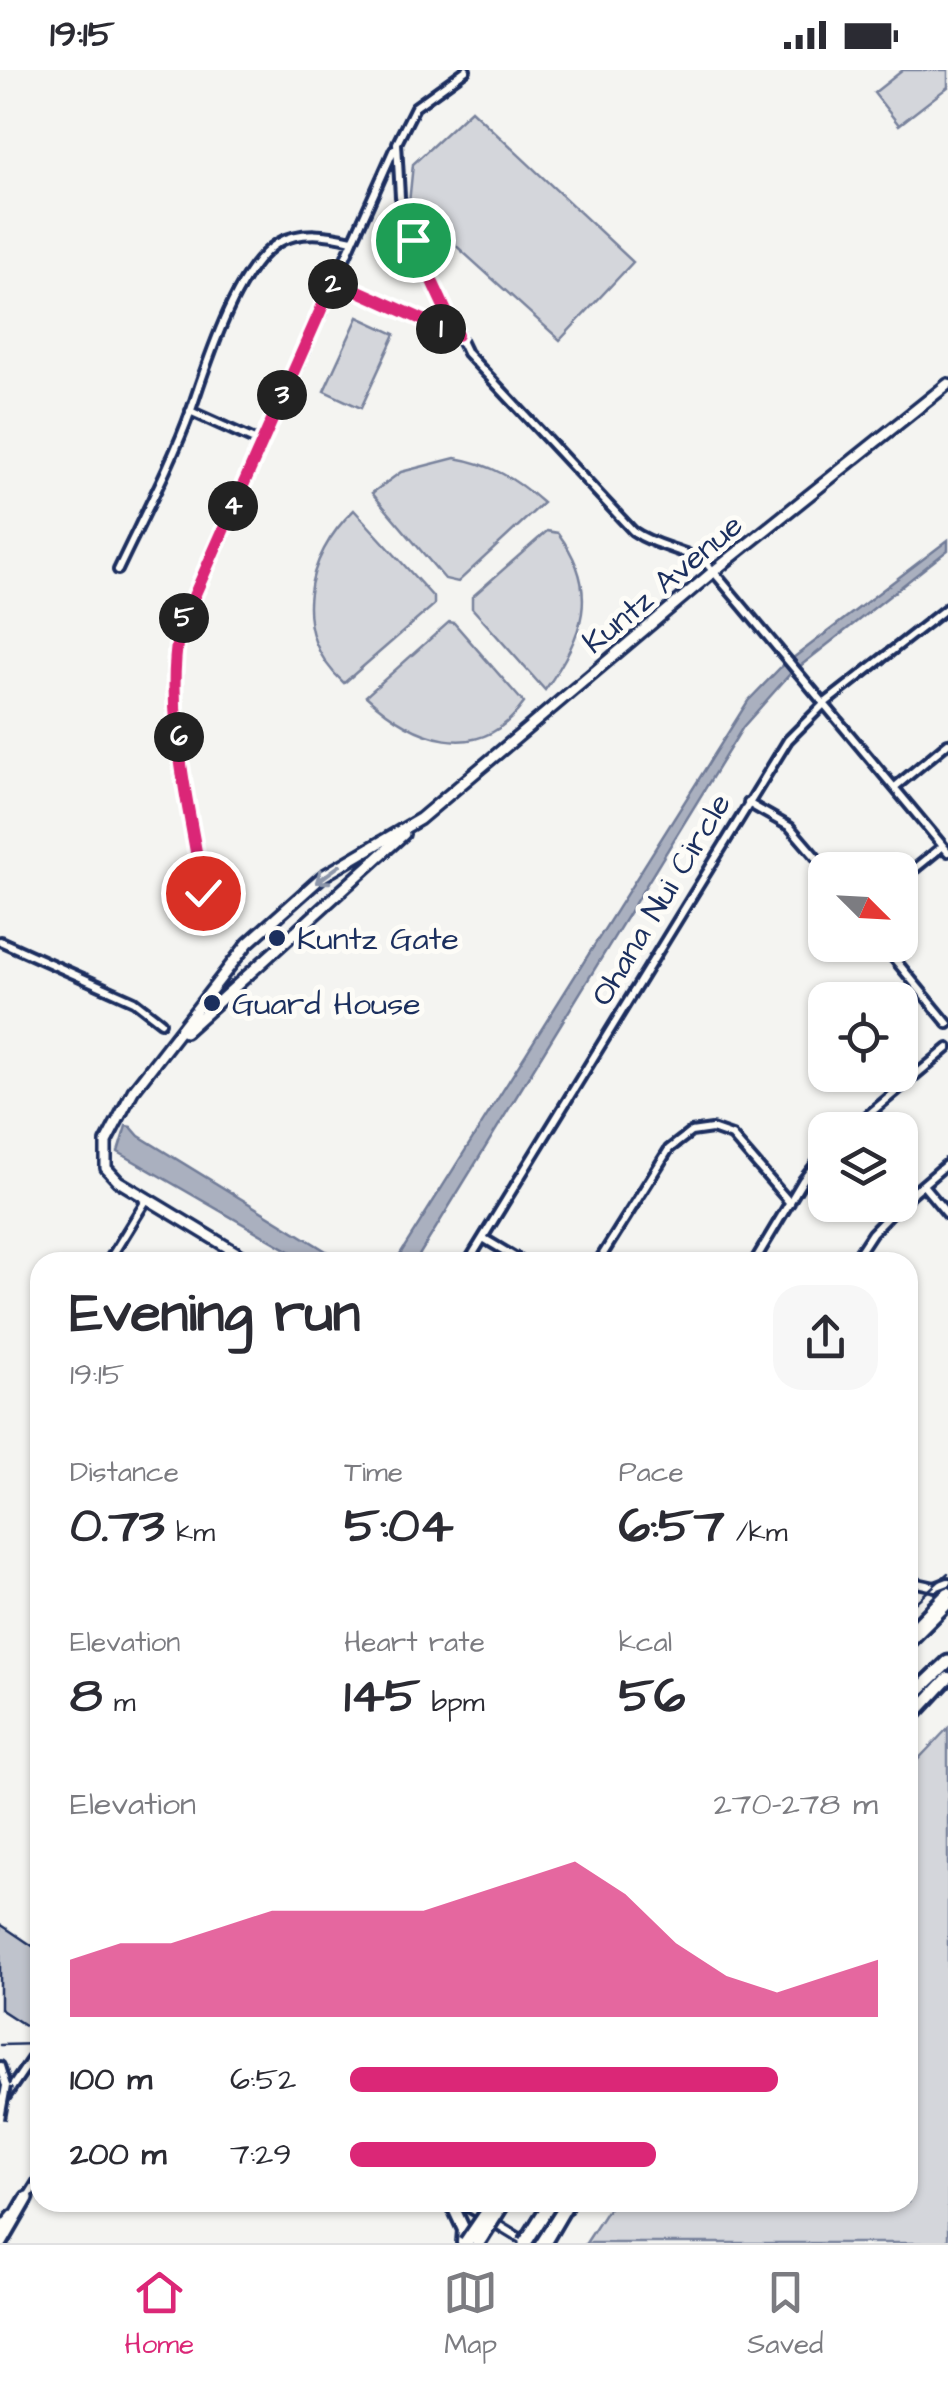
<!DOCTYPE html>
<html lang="en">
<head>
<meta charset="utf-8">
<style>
  body { margin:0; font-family:"Architects Daughter",sans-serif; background:#f7f7f7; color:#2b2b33; height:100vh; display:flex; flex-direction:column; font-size:38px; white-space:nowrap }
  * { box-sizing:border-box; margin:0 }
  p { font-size:32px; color:#7c7c81 }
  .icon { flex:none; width:55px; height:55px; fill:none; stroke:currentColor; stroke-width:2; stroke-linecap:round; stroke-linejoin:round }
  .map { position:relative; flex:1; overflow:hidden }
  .drawer { position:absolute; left:30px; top:1182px; width:888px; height:960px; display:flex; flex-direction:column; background:#fff; border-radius:30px; box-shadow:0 2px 8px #0004 }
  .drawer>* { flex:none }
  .needle { width:65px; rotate:114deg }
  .fabs { position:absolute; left:808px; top:782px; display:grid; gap:20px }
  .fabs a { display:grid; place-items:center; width:110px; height:110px; border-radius:20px; background:#fff; box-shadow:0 2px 8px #0004; font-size:50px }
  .pin { position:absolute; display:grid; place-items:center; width:85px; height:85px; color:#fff; margin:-42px; border:5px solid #fff; border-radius:50%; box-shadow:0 2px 10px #0007 }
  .km { position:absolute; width:50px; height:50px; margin:-25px; border-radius:50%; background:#222; color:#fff; font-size:28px; line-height:50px; text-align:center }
  .round { display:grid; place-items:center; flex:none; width:105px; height:105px; border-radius:30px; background:#f7f7f7 }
  .summary { display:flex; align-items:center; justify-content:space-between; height:170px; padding:0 40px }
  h1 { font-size:55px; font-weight:700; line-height:75px }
  .figures { display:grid; grid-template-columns:repeat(3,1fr); gap:15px; height:170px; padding:10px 40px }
  .figures div { display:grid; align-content:center }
  .figures b { font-size:50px; font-weight:700 }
  .figures small { font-size:28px; font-weight:400 }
  .figures p { font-size:28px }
  .chart { height:280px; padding:20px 40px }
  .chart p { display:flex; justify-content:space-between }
  .chart svg { width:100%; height:180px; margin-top:10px; fill:#db2777; opacity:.7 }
  ul { padding:0 40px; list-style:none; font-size:32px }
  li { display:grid; grid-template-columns:160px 120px 1fr; align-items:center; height:75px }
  li i { height:25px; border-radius:12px; background:#db2777 }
  .status { display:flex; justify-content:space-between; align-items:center; height:70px; padding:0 50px; background:#fff; direction:ltr }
  .status svg { height:28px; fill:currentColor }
  .tabs { display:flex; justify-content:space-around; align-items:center; height:140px; border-top:2px solid #e1e1e2; background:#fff; font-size:28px; color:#7c7c81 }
  .tabs a { display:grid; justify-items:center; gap:5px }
  .tabs .active { color:#db2777 }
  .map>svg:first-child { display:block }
  .green { fill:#d4d6db; stroke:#78829c; stroke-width:2.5 }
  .water { fill:#aab0bf; stroke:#717c98; stroke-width:2.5 }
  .building { fill:#bfc3cc; stroke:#1b2f5e; stroke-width:2.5 }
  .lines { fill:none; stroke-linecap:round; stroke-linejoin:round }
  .street-casing { stroke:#1b2f5e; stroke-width:14 }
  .secondary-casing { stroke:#1b2f5e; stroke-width:16 }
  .primary-casing { stroke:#1b2f5e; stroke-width:18 }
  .highway-casing { stroke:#1b2f5e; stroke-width:19 }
  .street { stroke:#fdfcf7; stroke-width:6 }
  .secondary { stroke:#fdfcf7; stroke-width:9 }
  .primary { stroke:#fdfcf7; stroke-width:10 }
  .highway { stroke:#fdfcf7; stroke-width:11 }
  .rail { stroke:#1b2f5e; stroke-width:2.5 }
  .street-bridge-casing { stroke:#1b2f5e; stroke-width:14; stroke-linecap:butt }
  .highway-bridge-casing { stroke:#1b2f5e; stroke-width:19; stroke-linecap:butt }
  .street-bridge { stroke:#fdfcf7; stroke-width:6 }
  .highway-bridge { stroke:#fdfcf7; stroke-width:11 }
  .oneway { stroke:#8c96aa }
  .route-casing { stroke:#fff; stroke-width:20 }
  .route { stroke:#db2777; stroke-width:12 }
  .poi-dot { fill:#1b2f5e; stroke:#fdfcf7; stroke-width:4 }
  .labels { text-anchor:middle; stroke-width:10; stroke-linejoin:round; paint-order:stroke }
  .street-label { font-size:32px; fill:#1b2f5e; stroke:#fdfcf7 }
  .poi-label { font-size:32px; fill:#1b2f5e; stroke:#fdfcf7; text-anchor:start }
</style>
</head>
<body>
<div class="status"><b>19:15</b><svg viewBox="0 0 49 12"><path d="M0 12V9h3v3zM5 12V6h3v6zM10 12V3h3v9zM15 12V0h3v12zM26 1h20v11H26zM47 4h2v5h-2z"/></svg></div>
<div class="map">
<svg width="948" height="2173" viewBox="0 0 948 2173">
  <rect width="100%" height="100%" fill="#f4f4f1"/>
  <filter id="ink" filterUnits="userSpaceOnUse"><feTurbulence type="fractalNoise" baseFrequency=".01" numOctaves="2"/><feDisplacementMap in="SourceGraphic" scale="20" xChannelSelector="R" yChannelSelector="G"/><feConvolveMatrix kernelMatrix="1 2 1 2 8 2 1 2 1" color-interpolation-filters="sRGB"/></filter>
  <g filter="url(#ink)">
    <path class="green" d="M903 0H948V17L899 55 874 23Z
      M471 40 633 192 560 270 409 133 413 94Z
      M358 247 395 264 361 338 324 321Z
      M455 388C491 394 516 409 543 433L458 512 445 509 372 423 401 402Z
      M354 440 434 528V535L344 613C288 563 305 486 354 440Z
      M547 461 558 463C601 521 583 567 545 620L472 538V527Z
      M449 552 454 553 524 633C478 697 413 669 366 626Z
      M948 1658V2173H586L612 2133 908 2132V1700Z"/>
    <path class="water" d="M948 470V480L790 604 743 657 415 1192H395L748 631 780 598Z
      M126 1056 131 1057 139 1066 344 1192H309L118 1082Z"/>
    <path class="building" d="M0 1854 40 1881V1965L0 1939Z"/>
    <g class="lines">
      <g class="street-casing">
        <path id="street" d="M466 0 415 37 397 73 400 127 413 170 467 283 633 461C657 478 684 478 708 495L948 782
          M334 210 456 265
          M190 341 261 373
          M118 500C141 451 173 391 191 340 206 296 236 198 278 173 300 160 328 164 352 170
          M895 717 948 673
          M748 733 790 757 827 800
          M900 811 943 776
          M203 823C190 737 164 647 179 560L394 79
          M0 871 134 931 161 952
          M883 875 948 954
          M850 1060 948 978
          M923 1115 948 1145
          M900 1134 948 1093
          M483 1168 523 1192
          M108 1192 147 1129
          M468 1192 788 670 825 633 948 537
          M598 1192 669 1079 691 1062 712 1059 732 1066 790 1133
          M754 1192 803 1110 825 1082
          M853 1192 872 1163 899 1135
          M908 1511 935 1517 948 1512
          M0 1996 6 2016
          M4 2029 40 1976
          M27 2128 40 2107
          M460 2132 526 2172
          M0 2159 12 2145"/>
      </g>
      <g class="secondary-casing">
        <path id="secondary" d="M185 962 404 764
          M252 1192 118 1111 106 1098V1072L133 1021 248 873 323 806 420 749 714 501 948 314"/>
      </g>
      <g class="primary-casing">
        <path id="primary" d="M908 1564 948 1523
          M908 1651 948 1608
          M451 2132 464 2160 463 2173
          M533 2173 559 2132"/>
      </g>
      <g class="highway-casing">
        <path id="highway" d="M908 1572 948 1532
          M908 1630 948 1592
          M1 2173 27 2128
          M544 2173 568 2132"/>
      </g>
      <use href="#street" class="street"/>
      <use href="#secondary" class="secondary"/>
      <use href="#primary" class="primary"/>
      <use href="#highway" class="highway"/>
      <path class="rail" d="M908 1539 948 1503
        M0 1975 40 1974"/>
      <g class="street-bridge-casing">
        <path id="street-bridge" d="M0 2049 6 2016"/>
      </g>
      <g class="highway-bridge-casing">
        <path id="highway-bridge" d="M466 2173 494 2132
          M478 2173 504 2132
          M525 2173 551 2132"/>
      </g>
      <use href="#street-bridge" class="street-bridge"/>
      <use href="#highway-bridge" class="highway-bridge"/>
    </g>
    <defs><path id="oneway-shaft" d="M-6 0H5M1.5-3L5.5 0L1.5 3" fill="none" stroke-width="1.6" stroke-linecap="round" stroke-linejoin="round" transform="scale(2.5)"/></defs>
    <use class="oneway" href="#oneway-shaft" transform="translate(328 804) rotate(144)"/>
  </g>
  <g class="lines" filter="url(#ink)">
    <g class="route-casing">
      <path id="route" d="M203 823C190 737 164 647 179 560L334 210 457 265 413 170"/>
    </g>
    <use href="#route" class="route"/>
  </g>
  <g class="poi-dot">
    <circle cx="277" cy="868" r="10"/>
    <circle cx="212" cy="933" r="10"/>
  </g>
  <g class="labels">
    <g class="street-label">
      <text transform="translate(662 513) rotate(-40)" y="11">Kuntz Avenue</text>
      <text transform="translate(660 829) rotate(-59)" y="11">Ohana Nui Circle</text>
    </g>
    <g class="poi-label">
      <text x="297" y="879">Kuntz Gate</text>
      <text x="232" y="944">Guard House</text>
    </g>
  </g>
</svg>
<div class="fabs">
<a><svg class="needle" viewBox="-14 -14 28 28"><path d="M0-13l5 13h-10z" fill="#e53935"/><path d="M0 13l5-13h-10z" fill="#7c7c81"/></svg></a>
<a><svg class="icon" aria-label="locate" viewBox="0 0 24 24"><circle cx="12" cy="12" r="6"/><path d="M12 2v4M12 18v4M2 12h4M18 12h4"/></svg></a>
<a><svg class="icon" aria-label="layers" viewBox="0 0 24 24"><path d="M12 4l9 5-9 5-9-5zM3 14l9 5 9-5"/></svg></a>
</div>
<div class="pin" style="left:413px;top:170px;background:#1e9e55"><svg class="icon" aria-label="arrive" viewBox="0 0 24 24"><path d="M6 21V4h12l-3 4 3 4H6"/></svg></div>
<div class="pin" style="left:203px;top:823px;background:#d93025"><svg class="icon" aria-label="check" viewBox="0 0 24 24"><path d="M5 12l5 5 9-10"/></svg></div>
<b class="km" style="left:441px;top:259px">1</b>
<b class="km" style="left:333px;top:214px">2</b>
<b class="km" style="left:282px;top:325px">3</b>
<b class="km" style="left:233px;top:436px">4</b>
<b class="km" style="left:184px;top:548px">5</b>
<b class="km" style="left:179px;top:667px">6</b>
<section class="drawer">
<div class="summary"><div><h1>Evening run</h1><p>19:15</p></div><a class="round"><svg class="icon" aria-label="share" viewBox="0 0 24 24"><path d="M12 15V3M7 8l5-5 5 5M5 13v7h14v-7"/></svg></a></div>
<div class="figures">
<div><p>Distance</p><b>0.73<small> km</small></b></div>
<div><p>Time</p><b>5:04</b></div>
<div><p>Pace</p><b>6:57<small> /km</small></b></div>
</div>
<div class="figures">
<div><p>Elevation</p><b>8<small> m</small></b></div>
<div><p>Heart rate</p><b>145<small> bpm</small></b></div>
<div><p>kcal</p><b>56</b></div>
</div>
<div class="chart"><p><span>Elevation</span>270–278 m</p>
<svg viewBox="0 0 160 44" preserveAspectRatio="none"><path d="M0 44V30L10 26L20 26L30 22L40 18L50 18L60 18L70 18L80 14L90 10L100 6L110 14L120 26L130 34L140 38L150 34L160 30V44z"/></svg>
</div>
<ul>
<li><b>100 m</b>6:52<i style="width:81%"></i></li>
<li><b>200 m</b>7:29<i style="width:58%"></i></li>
</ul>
</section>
</div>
<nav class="tabs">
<a class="active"><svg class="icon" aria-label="home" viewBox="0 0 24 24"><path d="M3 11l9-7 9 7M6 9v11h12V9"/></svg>Home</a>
<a><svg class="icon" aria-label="map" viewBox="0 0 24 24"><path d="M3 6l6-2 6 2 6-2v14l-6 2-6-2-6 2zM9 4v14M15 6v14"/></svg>Map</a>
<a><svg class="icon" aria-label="saved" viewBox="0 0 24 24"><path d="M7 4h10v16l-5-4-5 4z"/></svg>Saved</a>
</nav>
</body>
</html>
